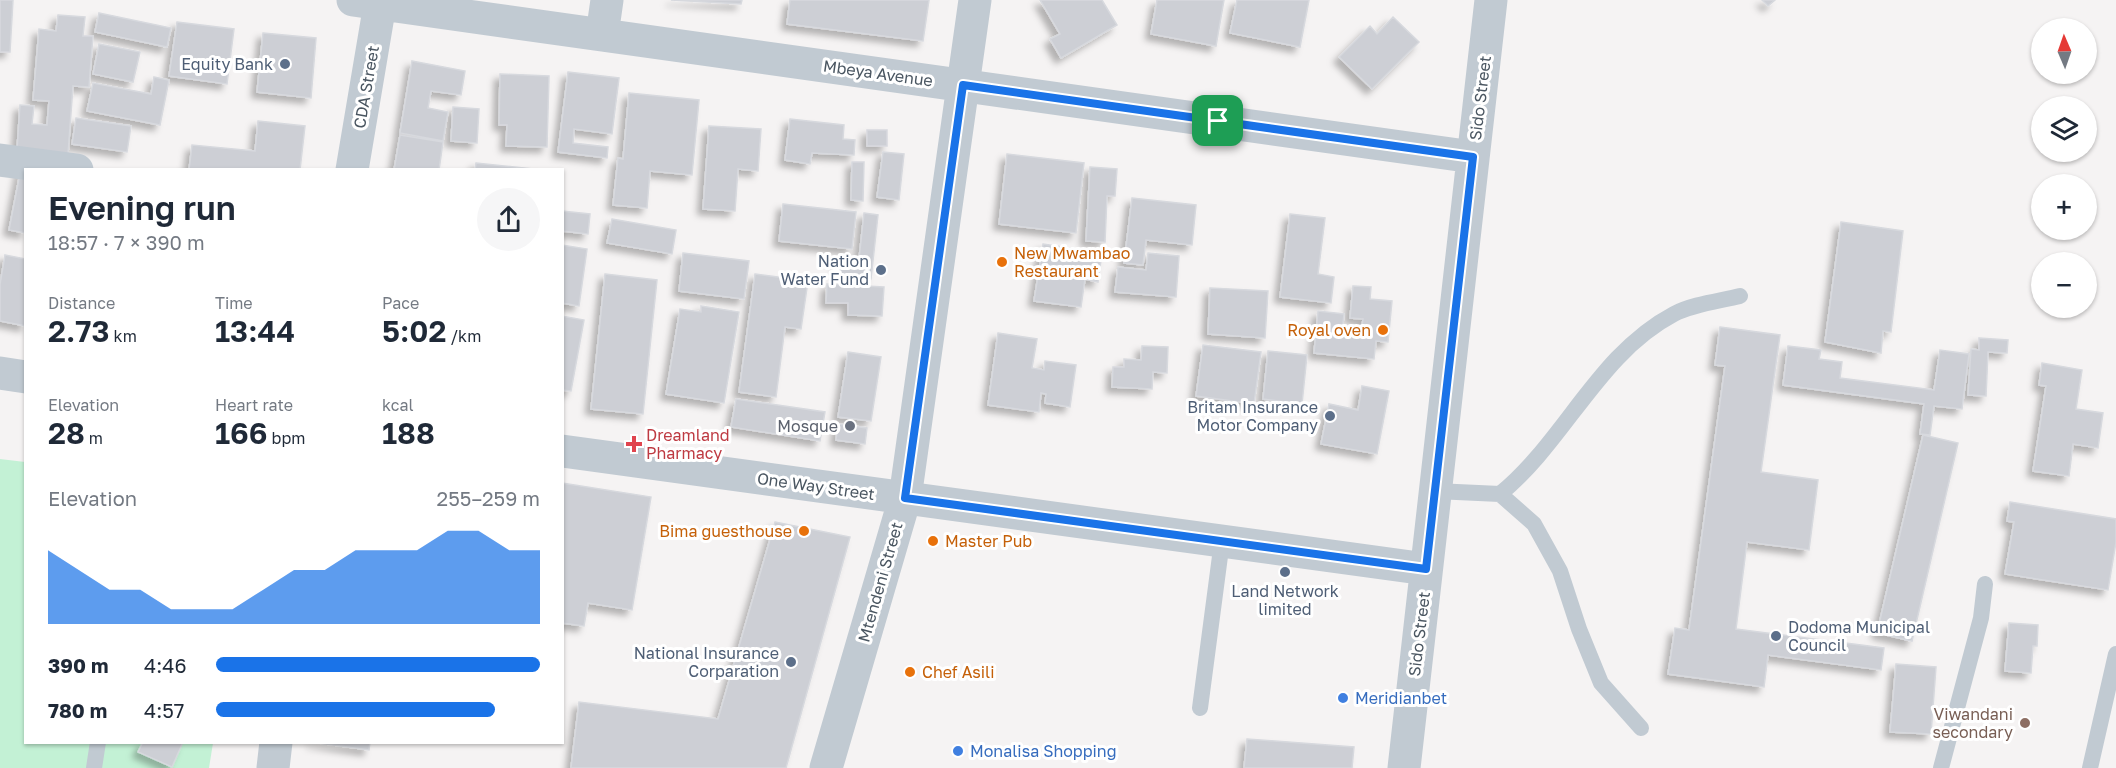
<!DOCTYPE html>
<html lang="en">
<head>
<meta charset="utf-8">
<style>
  body { margin:0; font-family:"Golos Text",sans-serif; background:#f6f6f7; color:#1f2937; height:100vh; display:flex; flex-direction:column; font-size:22px; white-space:nowrap }
  * { box-sizing:border-box; margin:0 }
  p { font-size:20px; color:#747a83 }
  .icon { flex:none; width:33px; height:33px; fill:none; stroke:currentColor; stroke-width:2; stroke-linecap:round; stroke-linejoin:round }
  .map { position:relative; flex:1; overflow:hidden }
  .details { position:absolute; left:24px; top:168px; width:540px; height:576px; display:flex; flex-direction:column; background:#fff; border-radius:0px; box-shadow:0 2px 4px #0004 }
  .details>* { flex:none }
  .needle { width:39px; rotate:358deg }
  .buttons { position:absolute; left:2031px; top:18px; display:grid; gap:12px }
  .buttons a { display:grid; place-items:center; width:66px; height:66px; border-radius:50%; background:#fff; box-shadow:0 2px 4px #0004; font-size:30px }
  .pin { position:absolute; display:grid; place-items:center; width:51px; height:51px; color:#fff; margin:-26px; border-radius:12px; box-shadow:0 3px 9px #0006 }
  .round { display:grid; place-items:center; flex:none; width:63px; height:63px; border-radius:32px; background:#f6f6f7 }
  .head { display:flex; align-items:center; justify-content:space-between; height:102px; padding:0 24px }
  h1 { font-size:33px; font-weight:600; line-height:45px }
  .stats { display:grid; grid-template-columns:repeat(3,1fr); gap:9px; height:102px; padding:6px 24px }
  .stats div { display:grid; align-content:center }
  .stats b { font-size:30px; font-weight:600 }
  .stats small { font-size:16px; font-weight:400 }
  .stats p { font-size:16px }
  .chart { height:168px; padding:12px 24px }
  .chart p { display:flex; justify-content:space-between }
  .chart svg { width:100%; height:108px; margin-top:6px; fill:#1a73e8; opacity:.7 }
  ul { padding:0 24px; list-style:none; font-size:20px }
  li { display:grid; grid-template-columns:96px 72px 1fr; align-items:center; height:45px }
  li i { height:15px; border-radius:8px; background:#1a73e8 }
  .map>svg:first-child { display:block }
  .green { fill:#c3f1d5 }
  .building { fill:#cdcfd5; stroke:#d7d9de; stroke-width:1.5; filter:url(#shadow) }
  .lines { fill:none; stroke-linecap:round; stroke-linejoin:round }
  .service { stroke:#c1cad2; stroke-width:16 }
  .minor { stroke:#c1cad2; stroke-width:33 }
  .route-casing { stroke:#fff; stroke-width:12 }
  .route { stroke:#1a73e8; stroke-width:8 }
  .service-dot { fill:#5c6f8a; stroke:#fff; stroke-width:2 }
  .food-dot { fill:#e8710a; stroke:#fff; stroke-width:2 }
  .worship-dot { fill:#6b7280; stroke:#fff; stroke-width:2 }
  .health-dot { fill:#e0444e; stroke:#fff; stroke-width:2 }
  .shop-dot { fill:#3f7fe0; stroke:#fff; stroke-width:2 }
  .education-dot { fill:#8d6e63; stroke:#fff; stroke-width:2 }
  .labels { text-anchor:middle; stroke-width:6; stroke-linejoin:round; paint-order:stroke }
  .service-label { font-size:16px; fill:#4e5e75; stroke:#fff; text-anchor:end }
  .street-label { font-size:16px; fill:#4a5661; stroke:#fff }
  .food-label { font-size:16px; fill:#c56008; stroke:#fff; text-anchor:start }
  .worship-label { font-size:16px; fill:#5b616d; stroke:#fff; text-anchor:end }
  .health-label { font-size:16px; fill:#be3a42; stroke:#fff; text-anchor:start }
  .shop-label { font-size:16px; fill:#366cbe; stroke:#fff; text-anchor:start }
  .education-label { font-size:16px; fill:#785e54; stroke:#fff; text-anchor:end }
</style>
</head>
<body>
<div class="map">
<svg width="2116" height="768" viewBox="0 0 2116 768">
  <defs>
    <filter id="shadow"><feDropShadow dx="-5.5" dy="5.5" stdDeviation="3" flood-color="#0004"/></filter>
  </defs>
  <rect width="100%" height="100%" fill="#f5f3f3"/>
  <path class="green" d="M0 459 25 462 26 742 213 743 209 768H0Z"/>
  <path class="building" d="M0 0H13L10 52H0Z
    M671 0H742L741 4Z
    M790 0H929L923 41 787 24Z
    M1040 0H1102L1117 25 1061 58 1050 39 1060 34Z
    M1157 0H1224L1216 46 1151 34Z
    M1237 0H1309L1300 47 1230 33Z
    M1762 0H1775L1768 6Z
    M99 13 171 28 167 47 95 32Z
    M58 15 85 17 83 36H93L89 87 73 86 68 154 17 150 20 105 34 106 32 124 47 125 49 101 33 100 39 29 56 31Z
    M1393 17 1419 42 1372 89 1339 57 1370 26 1377 34Z
    M177 22 234 29 227 84 169 76Z
    M263 33 316 38 311 98 257 92Z
    M99 44 140 52 133 82 93 74Z
    M412 61 465 71 461 95 431 91 428 108 448 112 443 141 400 133Z
    M568 72 619 78 612 134 574 129 573 143 608 147 607 158 558 152Z
    M500 74 549 76 547 147 506 146 507 125H499Z
    M154 77 169 80 160 125 87 111 93 83 151 94Z
    M629 93 699 100 692 175 650 171 647 208 613 205 618 158 623 159Z
    M453 107 479 109 477 143 451 141Z
    M76 118 131 126 127 152 72 144Z
    M790 119 844 125 843 139 855 140 854 155 812 153 810 164 785 160Z
    M258 121 305 126 300 170H189L192 145 255 151Z
    M709 126 761 129 758 171 738 169 735 211 703 209Z
    M867 130H887V146H867Z
    M400 135 443 142 439 170H394Z
    M883 152 904 154 899 200 877 197Z
    M1007 154 1084 163 1076 233 999 224Z
    M852 162H864L863 201 851 200Z
    M476 163 543 170H475Z
    M1090 167 1117 169 1115 196H1107L1105 242 1086 241Z
    M21 168 26 170V233L9 230Z
    M1132 198 1196 205 1192 245 1146 240 1143 265 1124 263Z
    M783 204 856 212 852 249 779 241Z
    M562 211 590 214 588 234 562 231Z
    M864 213 878 215 871 279 838 275 840 257 859 259Z
    M1290 214 1325 218 1318 274 1334 277 1331 303 1280 297Z
    M612 219 676 230 672 254 607 243Z
    M1841 222 1903 231 1891 332 1883 331 1881 353 1825 342Z
    M1043 244 1102 253 1098 282 1085 279 1081 307 1034 301Z
    M562 245 587 249 579 306 562 303Z
    M683 253 749 261 744 299 679 291Z
    M1148 253 1179 256 1176 297 1115 292 1118 267 1146 270Z
    M5 255 26 259V326L0 321V284Z
    M605 274 657 280 643 414 591 409Z
    M755 274 808 281 801 329 785 327 776 397 739 392Z
    M827 284 884 287 882 316 848 315V303H826Z
    M1353 286 1371 287 1370 299 1392 301 1388 342 1376 341 1374 359 1314 353 1318 311 1344 314 1342 332 1361 334 1363 319 1350 318Z
    M1210 288 1268 291 1265 338 1208 334Z
    M701 306 739 312 724 403 666 394 680 309 701 312Z
    M562 316 584 320 571 391 562 390Z
    M1720 327 1780 335 1761 472 1818 480 1809 550 1747 542 1736 629 1884 648 1881 670 1768 655 1764 687 1668 674 1675 628 1689 630 1725 366 1715 365Z
    M998 333 1037 339 1032 368 1044 370 1045 361 1076 365 1070 407 1045 403 1046 394 1041 393 1039 412 988 405Z
    M1979 338 2008 340 2007 353 1988 352 1986 396 1968 395 1971 349 1979 350Z
    M1203 345 1261 352 1254 404 1196 396Z
    M1142 346 1168 347 1167 373 1153 372 1152 389 1112 387 1113 367H1124V359L1141 360Z
    M1788 346 1821 350 1819 359 1842 362 1840 378 1934 390 1940 350 1969 354 1962 409 1934 406 1930 435 1920 434 1924 404 1783 385Z
    M1268 351 1307 355 1302 404 1263 399Z
    M848 352 881 357 871 421 838 417Z
    M2042 363 2082 370 2076 409 2103 413 2098 448 2073 444 2069 476 2033 471 2046 386 2039 385Z
    M1362 386 1389 391 1377 454 1321 444 1329 404 1358 410Z
    M736 399 825 412 820 441 731 427Z
    M838 424 867 428 865 444 836 440Z
    M1923 435 1958 443 1912 641 1877 633Z
    M562 483 651 497 632 610 588 603 584 626 562 623Z
    M2010 502 2116 519V542L2108 590 2005 574 2014 522 2007 521Z
    M775 522 850 537 786 768H571L579 702 718 719Z
    M2009 623 2038 625 2037 646H2033L2031 673 2005 671Z
    M1896 664 1936 667 1931 734 1890 732Z
    M1247 739 1354 747 1352 768H1244Z
    M143 742H183L172 767 138 752Z
    M311 742H370L369 750Z"/>
  <g class="lines">
    <path class="service" d="M1435 491 1500 494C1565 441 1598 354 1674 314 1693 304 1720 301 1740 296
      M1500 494 1534 524 1560 571 1579 629 1601 683 1641 728
      M1200 708 1222 541
      M94 768 98 742
      M1941 768 1981 618 1985 584
      M2090 768 2116 654"/>
    <path class="minor" d="M353 0 1473 157
      M602 35 607 0
      M0 160 77 170
      M352 170 380 4
      M0 373 26 377
      M562 451 1426 569
      M273 768 276 742
      M826 768 905 498 975 0
      M1404 768 1491 0"/>
  </g>
  <g class="lines">
    <g class="route-casing">
      <path id="route" d="M963 85 1473 157 1426 569 905 498Z"/>
    </g>
    <use href="#route" class="route"/>
  </g>
  <g class="service-dot">
    <circle cx="285" cy="64" r="6"/>
    <circle cx="881" cy="270" r="6"/>
    <circle cx="1330" cy="416" r="6"/>
    <circle cx="1285" cy="572" r="6"/>
    <circle cx="1776" cy="636" r="6"/>
    <circle cx="791" cy="662" r="6"/>
  </g>
  <g class="food-dot">
    <circle cx="1002" cy="262" r="6"/>
    <circle cx="1383" cy="330" r="6"/>
    <circle cx="804" cy="531" r="6"/>
    <circle cx="933" cy="541" r="6"/>
    <circle cx="910" cy="672" r="6"/>
  </g>
  <circle class="worship-dot" cx="850" cy="426" r="6"/>
  <path class="health-dot" d="M631 435h6v6h6v6h-6v6h-6v-6h-6v-6h6z"/>
  <g class="shop-dot">
    <circle cx="1343" cy="698" r="6"/>
    <circle cx="958" cy="751" r="6"/>
  </g>
  <circle class="education-dot" cx="2025" cy="723" r="6"/>
  <g class="labels">
    <g class="service-label">
      <text x="273" y="70">Equity Bank</text>
      <text x="869" y="267">Nation<tspan x="869" dy="18">Water Fund</tspan></text>
      <text x="1318" y="413">Britam Insurance<tspan x="1318" dy="18">Motor Company</tspan></text>
      <text x="1285" y="597" text-anchor="middle">Land Network<tspan x="1285" dy="18">limited</tspan></text>
      <text x="1788" y="633" text-anchor="start">Dodoma Municipal<tspan x="1788" dy="18">Council</tspan></text>
      <text x="779" y="659">National Insurance<tspan x="779" dy="18">Corparation</tspan></text>
    </g>
    <g class="street-label">
      <text transform="translate(878 73) rotate(8)" y="6">Mbeya Avenue</text>
      <text transform="translate(366 87) rotate(-80)" y="6">CDA Street</text>
      <text transform="translate(1480 98) rotate(-83)" y="6">Sido Street</text>
      <text transform="translate(816 486) rotate(8)" y="6">One Way Street</text>
      <text transform="translate(880 582) rotate(-74)" y="6">Mtendeni Street</text>
      <text transform="translate(1419 634) rotate(-83)" y="6">Sido Street</text>
    </g>
    <g class="food-label">
      <text x="1014" y="259">New Mwambao<tspan x="1014" dy="18">Restaurant</tspan></text>
      <text x="1371" y="336" text-anchor="end">Royal oven</text>
      <text x="792" y="537" text-anchor="end">Bima guesthouse</text>
      <text x="945" y="547">Master Pub</text>
      <text x="922" y="678">Chef Asili</text>
    </g>
    <g class="worship-label">
      <text x="838" y="432">Mosque</text>
    </g>
    <g class="health-label">
      <text x="646" y="441">Dreamland<tspan x="646" dy="18">Pharmacy</tspan></text>
    </g>
    <g class="shop-label">
      <text x="1355" y="704">Meridianbet</text>
      <text x="970" y="757">Monalisa Shopping</text>
    </g>
    <g class="education-label">
      <text x="2013" y="720">Viwandani<tspan x="2013" dy="18">secondary</tspan></text>
    </g>
  </g>
</svg>
<div class="buttons">
<a><svg class="needle" viewBox="-14 -14 28 28"><path d="M0-13l5 13h-10z" fill="#e53935"/><path d="M0 13l5-13h-10z" fill="#747a83"/></svg></a>
<a><svg class="icon" aria-label="layers" viewBox="0 0 24 24"><path d="M12 4l9 5-9 5-9-5zM3 14l9 5 9-5"/></svg></a>
<a>+</a>
<a>−</a>
</div>
<div class="pin" style="left:1218px;top:121px;background:#1e9e55"><svg class="icon" aria-label="arrive" viewBox="0 0 24 24"><path d="M6 21V4h12l-3 4 3 4H6"/></svg></div>
<section class="details">
<div class="head"><div><h1>Evening run</h1><p>18:57 · 7 × 390 m</p></div><a class="round"><svg class="icon" aria-label="share" viewBox="0 0 24 24"><path d="M12 15V3M7 8l5-5 5 5M5 13v7h14v-7"/></svg></a></div>
<div class="stats">
<div><p>Distance</p><b>2.73<small> km</small></b></div>
<div><p>Time</p><b>13:44</b></div>
<div><p>Pace</p><b>5:02<small> /km</small></b></div>
</div>
<div class="stats">
<div><p>Elevation</p><b>28<small> m</small></b></div>
<div><p>Heart rate</p><b>166<small> bpm</small></b></div>
<div><p>kcal</p><b>188</b></div>
</div>
<div class="chart"><p><span>Elevation</span>255–259 m</p>
<svg viewBox="0 0 160 44" preserveAspectRatio="none"><path d="M0 44V14L10 22L20 30L30 30L40 38L50 38L60 38L70 30L80 22L90 22L100 14L110 14L120 14L130 6L140 6L150 14L160 14V44z"/></svg>
</div>
<ul>
<li><b>390 m</b>4:46<i style="width:100%"></i></li>
<li><b>780 m</b>4:57<i style="width:86%"></i></li>
</ul>
</section>
</div>
</body>
</html>
